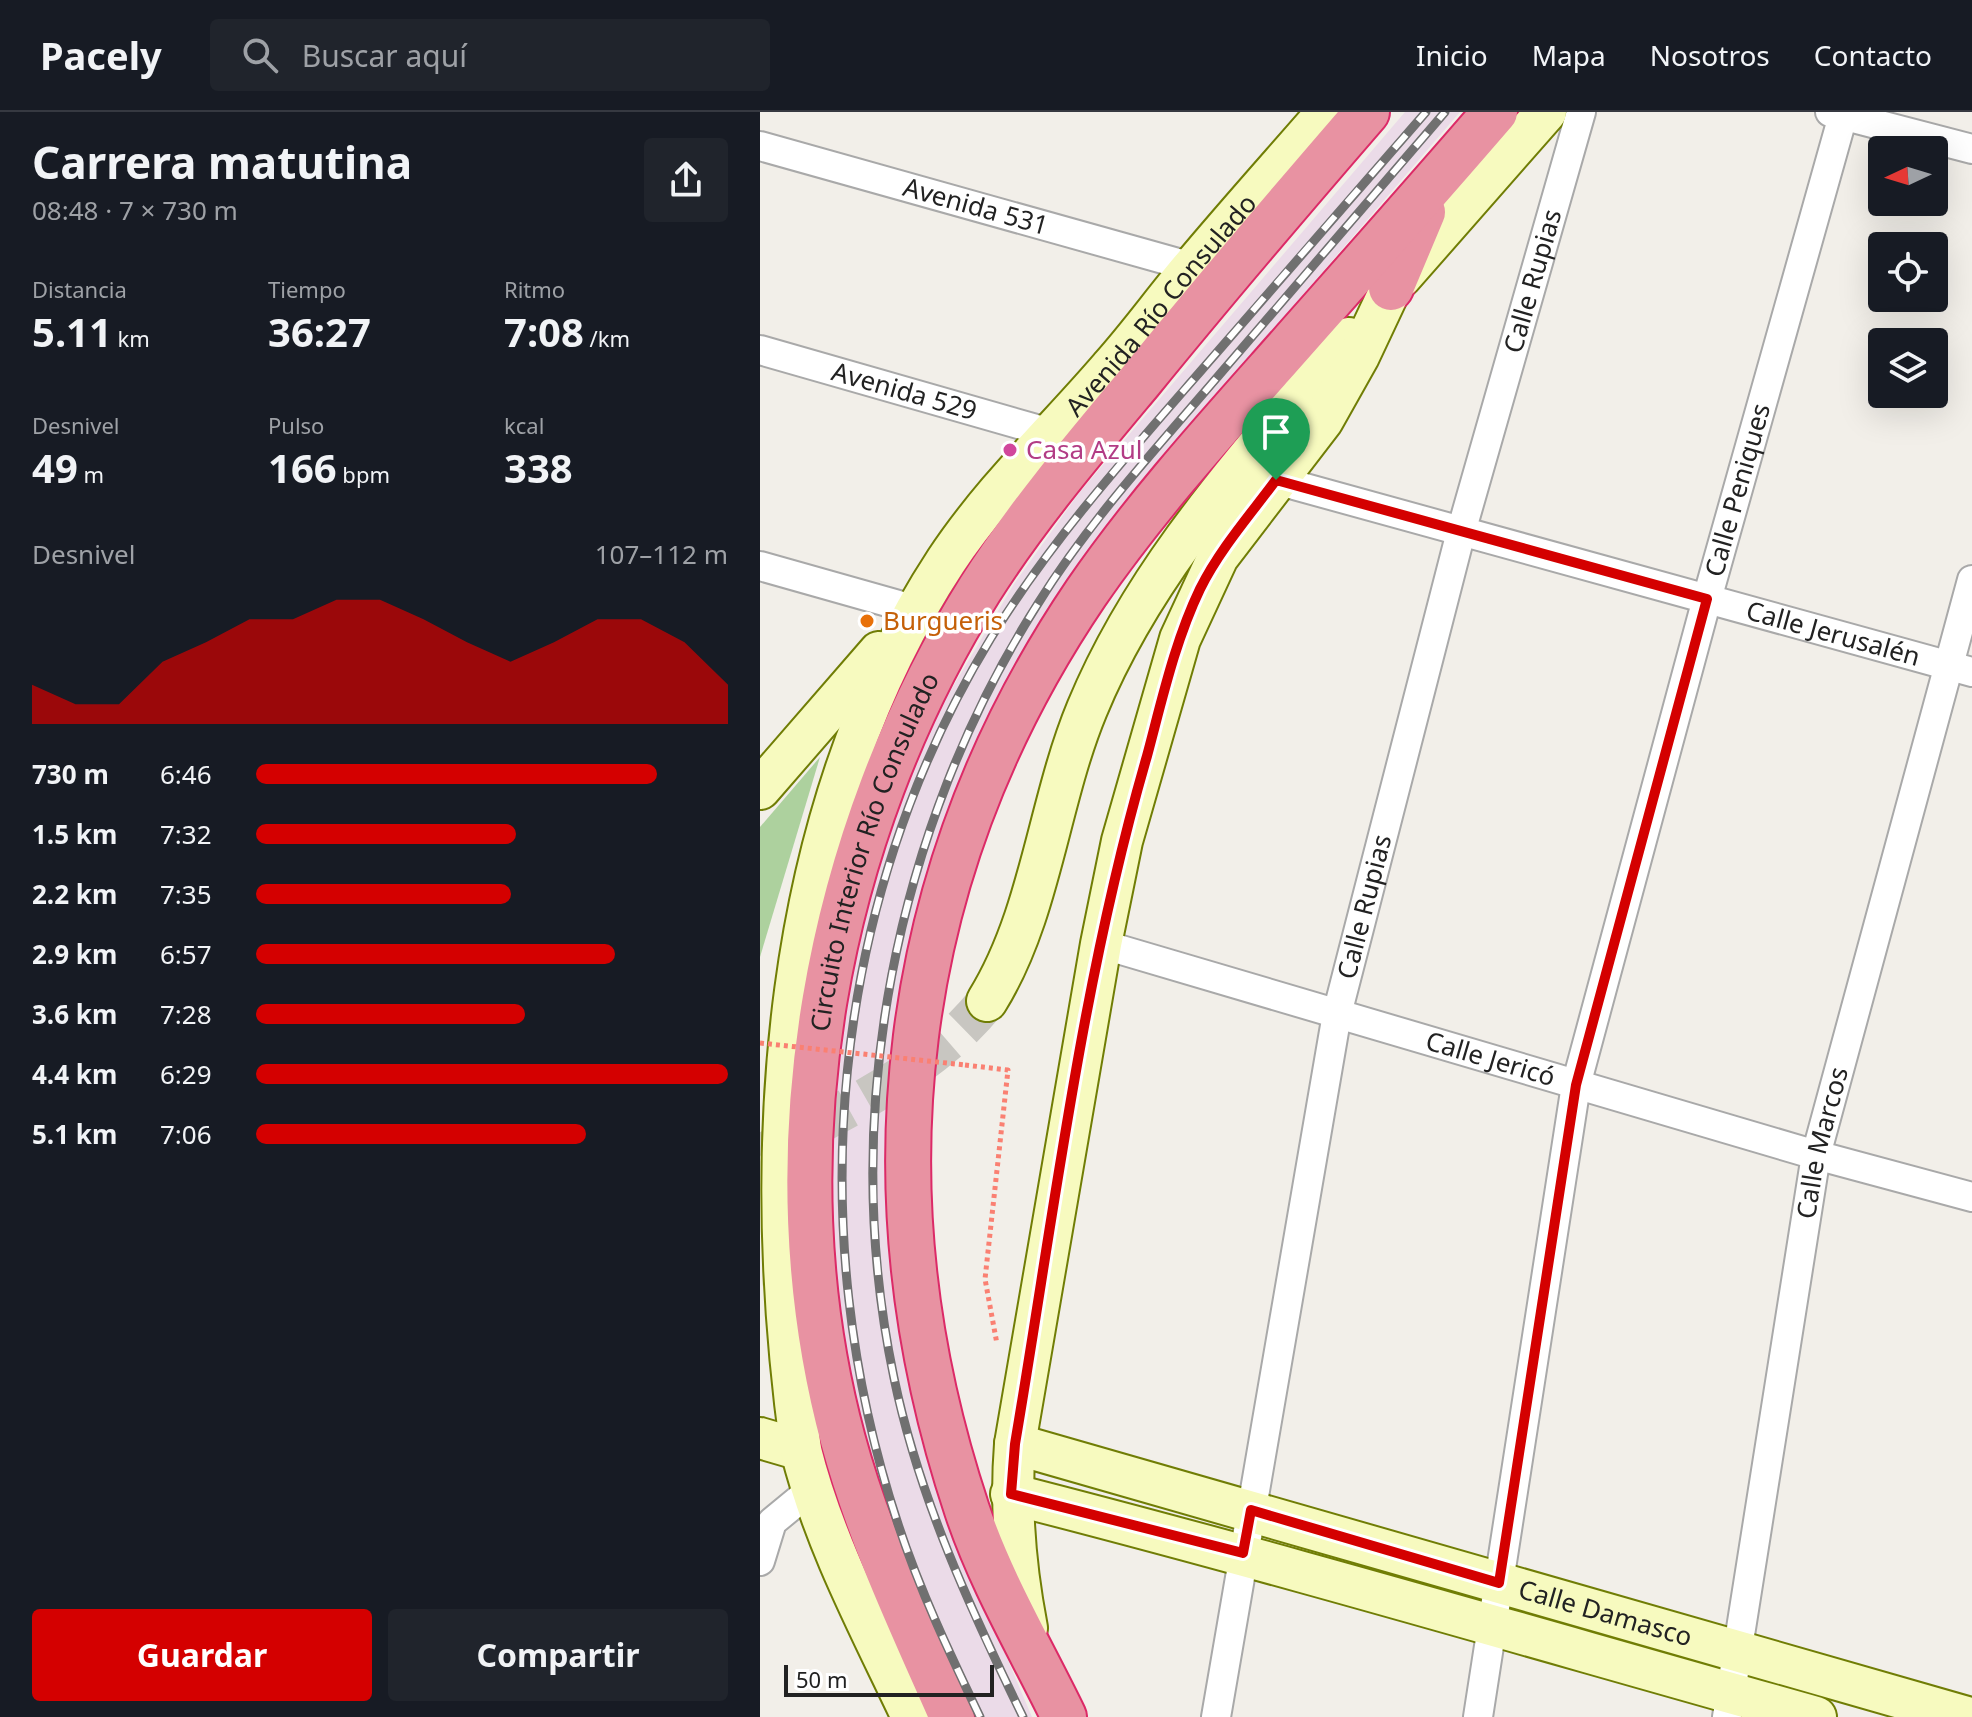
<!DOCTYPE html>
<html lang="es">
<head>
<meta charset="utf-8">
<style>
  body { margin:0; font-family:"Noto Sans",sans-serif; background:#20242c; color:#f1f3f6; height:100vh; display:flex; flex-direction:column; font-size:30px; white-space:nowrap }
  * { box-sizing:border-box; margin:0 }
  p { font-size:26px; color:#9ea1a6 }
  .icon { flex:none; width:44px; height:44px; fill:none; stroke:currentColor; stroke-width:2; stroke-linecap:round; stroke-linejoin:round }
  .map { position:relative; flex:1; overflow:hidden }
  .panel { display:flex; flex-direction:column; background:#171b24; width:760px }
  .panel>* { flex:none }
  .needle { width:52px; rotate:266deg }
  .controls { position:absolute; left:1108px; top:24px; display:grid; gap:16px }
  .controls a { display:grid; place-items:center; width:80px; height:80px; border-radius:8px; background:#171b24; box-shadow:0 8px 32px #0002; font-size:40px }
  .scale { position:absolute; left:24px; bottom:20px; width:210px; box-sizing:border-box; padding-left:8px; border:4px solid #222; border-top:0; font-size:22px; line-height:28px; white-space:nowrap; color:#222; -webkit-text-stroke:6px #fff; paint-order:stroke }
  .pin { position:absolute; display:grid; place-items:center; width:68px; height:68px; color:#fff; margin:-82px -34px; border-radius:50% 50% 50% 0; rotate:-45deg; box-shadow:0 0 8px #0007 }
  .pin .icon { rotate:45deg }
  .round { display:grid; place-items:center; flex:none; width:84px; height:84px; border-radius:8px; background:#20242c }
  .overview { display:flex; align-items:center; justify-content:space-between; height:136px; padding:0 32px }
  h1 { font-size:44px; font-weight:700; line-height:60px }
  .figures { display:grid; grid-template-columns:repeat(3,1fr); gap:12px; height:136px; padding:8px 32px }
  .figures div { display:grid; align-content:center }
  .figures b { font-size:40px; font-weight:700 }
  .figures small { font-size:22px; font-weight:400 }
  .figures p { font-size:22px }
  .chart { height:224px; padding:16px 32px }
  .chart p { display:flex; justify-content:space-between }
  .chart svg { width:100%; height:144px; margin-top:8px; fill:#d40000; opacity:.7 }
  .primary-button { display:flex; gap:16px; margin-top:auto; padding:16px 32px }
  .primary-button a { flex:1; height:92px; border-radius:8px; background:#d40000; color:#fff; font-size:32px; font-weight:700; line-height:92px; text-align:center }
  .primary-button a+a { background:#20242c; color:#f1f3f6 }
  ul { padding:0 32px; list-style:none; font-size:26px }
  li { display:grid; grid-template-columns:128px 96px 1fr; align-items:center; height:60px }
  li i { height:20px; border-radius:10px; background:#d40000 }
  header { display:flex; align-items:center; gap:48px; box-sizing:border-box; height:112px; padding:0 40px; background:#171b24; border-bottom:2px solid #363941 }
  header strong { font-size:38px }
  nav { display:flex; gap:44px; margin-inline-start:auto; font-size:28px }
  .search { width:560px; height:72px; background:#20242c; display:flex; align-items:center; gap:20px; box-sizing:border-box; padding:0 28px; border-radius:8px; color:#9ea1a6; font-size:30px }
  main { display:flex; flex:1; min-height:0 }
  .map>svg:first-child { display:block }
  .industrial { fill:#ebdbe8 }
  .forest { fill:#add19e }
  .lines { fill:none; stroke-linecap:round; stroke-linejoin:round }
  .secondary-tunnel { stroke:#c8c6c1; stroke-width:40; stroke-dasharray:40 20; stroke-linecap:butt }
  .street-casing { stroke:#a9a9a9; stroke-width:32 }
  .secondary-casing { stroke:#707d05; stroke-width:44 }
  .highway-casing { stroke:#dc2a67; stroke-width:48 }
  .path { stroke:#fa8072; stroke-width:5; stroke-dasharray:4 4; stroke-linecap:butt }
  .street { stroke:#fff; stroke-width:28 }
  .secondary { stroke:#f7fabf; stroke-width:40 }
  .highway { stroke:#e892a2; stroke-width:44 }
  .rail-casing { stroke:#707070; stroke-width:9 }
  .rail { stroke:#fff; stroke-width:6; stroke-dasharray:18; stroke-linecap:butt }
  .path-bridge { stroke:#fa8072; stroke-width:5; stroke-dasharray:4 4; stroke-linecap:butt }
  .route-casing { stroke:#fff; stroke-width:16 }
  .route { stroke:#d40000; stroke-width:10 }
  .hotel-dot { fill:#d1479c; stroke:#fff; stroke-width:3 }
  .food-dot { fill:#e8710a; stroke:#fff; stroke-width:3 }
  .labels { text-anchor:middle; stroke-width:7; stroke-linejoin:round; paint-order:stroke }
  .street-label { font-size:26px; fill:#222; stroke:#fff }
  .hotel-label { font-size:26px; fill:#b23c85; stroke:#fff; text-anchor:start }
  .food-label { font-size:26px; fill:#c56008; stroke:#fff; text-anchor:start }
</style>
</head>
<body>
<header>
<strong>Pacely</strong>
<div class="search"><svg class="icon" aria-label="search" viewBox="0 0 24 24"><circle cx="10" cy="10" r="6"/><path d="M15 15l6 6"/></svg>Buscar aquí</div>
<nav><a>Inicio</a><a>Mapa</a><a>Nosotros</a><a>Contacto</a></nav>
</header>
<main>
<section class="panel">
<div class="overview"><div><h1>Carrera matutina</h1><p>08:48 · 7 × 730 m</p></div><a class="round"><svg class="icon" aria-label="share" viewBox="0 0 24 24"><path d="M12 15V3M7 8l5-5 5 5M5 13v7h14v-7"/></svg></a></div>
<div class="figures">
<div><p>Distancia</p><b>5.11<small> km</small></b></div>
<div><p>Tiempo</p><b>36:27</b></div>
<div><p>Ritmo</p><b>7:08<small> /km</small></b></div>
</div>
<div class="figures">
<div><p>Desnivel</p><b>49<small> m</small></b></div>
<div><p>Pulso</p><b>166<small> bpm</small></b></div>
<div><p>kcal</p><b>338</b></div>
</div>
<div class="chart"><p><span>Desnivel</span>107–112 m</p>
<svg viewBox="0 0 160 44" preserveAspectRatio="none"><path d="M0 44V32L10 38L20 38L30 25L40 19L50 12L60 12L70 6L80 6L90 12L100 19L110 25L120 19L130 12L140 12L150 19L160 32V44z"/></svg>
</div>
<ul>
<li><b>730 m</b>6:46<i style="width:85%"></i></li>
<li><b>1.5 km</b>7:32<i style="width:55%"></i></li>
<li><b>2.2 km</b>7:35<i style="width:54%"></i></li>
<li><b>2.9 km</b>6:57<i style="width:76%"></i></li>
<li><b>3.6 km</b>7:28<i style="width:57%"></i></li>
<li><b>4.4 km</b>6:29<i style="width:100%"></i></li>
<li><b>5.1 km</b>7:06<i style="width:70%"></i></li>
</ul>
<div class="primary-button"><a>Guardar</a><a>Compartir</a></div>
</section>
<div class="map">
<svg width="1212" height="1605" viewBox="0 0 1212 1605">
  <rect width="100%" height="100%" fill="#f2efe9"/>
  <path class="industrial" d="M645 0H700L381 371 330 437 280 511 249 567 188 702 163 781 139 886 129 959 125 1066 133 1179 161 1328 179 1385 272 1605H209L120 1386 83 1235 70 1105 73 955 99 818 146 673 179 598 254 472 319 381Z"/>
  <path class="forest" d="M60 645 0 845V715Z"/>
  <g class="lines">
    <path class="secondary-tunnel" d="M0 1043C78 1000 170 961 227 889"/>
    <g class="street-casing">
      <g id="street">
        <path d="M1070 0 1212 37"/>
        <path id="s1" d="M0 34 432 155"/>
        <path id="s2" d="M0 238 290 321"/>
        <path id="s3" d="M516 368 1212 560"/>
        <path d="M0 454 156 498"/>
        <path id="s4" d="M341 832 1056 1043 1212 1085"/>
        <path d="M0 1449 12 1410 52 1377"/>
        <path id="s5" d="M456 1605 577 902 701 420 821 0"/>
        <path id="s6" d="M718 1605 816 973 947 487 1084 0"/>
        <path id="s7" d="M967 1605 1056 1043 1212 468"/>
      </g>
    </g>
    <g class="secondary-casing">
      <g id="secondary">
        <path d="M641 165 786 0"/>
        <path d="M0 677 119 540"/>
        <path d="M227 889C281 802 288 691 327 597 386 454 491 343 589 226"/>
        <path d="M0 1326 41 1338"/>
        <path id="s8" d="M255 1332 1207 1605"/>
        <path d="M251 1382C521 1451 788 1530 1056 1605"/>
        <path d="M267 1516C255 1454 250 1394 255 1332L341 832 362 729 420 527 458 445 563 308 599 244 631 176"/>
        <path id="s9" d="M152 1605C111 1518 64 1431 41 1338 0 1041 18 706 186 449 233 378 295 320 350 256 378 225 403 190 430 158 475 104 521 53 567 0"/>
      </g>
    </g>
    <g class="highway-casing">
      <g id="highway">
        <path d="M631 176 663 100"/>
        <path id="s10" d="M192 1605C152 1514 109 1424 83 1328 6 1044 65 724 220 477 267 403 324 336 380 269 454 178 530 89 607 0"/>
        <path d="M304 1605C271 1537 231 1470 207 1398 101 1080 137 760 326 481 381 401 447 327 511 255 586 170 661 86 735 0"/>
      </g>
    </g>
    <path class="path" d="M205 953 248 958 225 1167 237 1232"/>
    <use href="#street" class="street"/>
    <use href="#secondary" class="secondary"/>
    <use href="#highway" class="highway"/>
    <g class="rail-casing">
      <path id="rail" d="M220 1605C190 1542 160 1479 138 1412 41 1119 69 792 231 526 290 430 365 346 439 261 514 174 590 87 666 0
        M263 1605C210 1496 159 1386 134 1266 79 1003 134 717 279 490 329 410 393 340 454 269 531 179 608 90 685 0"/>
    </g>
    <use href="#rail" class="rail"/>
    <path class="path-bridge" d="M0 931 205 953"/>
  </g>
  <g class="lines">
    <g class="route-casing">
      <path id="route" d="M516 368 947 487 816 973 739 1471 491 1398 483 1441 251 1382 255 1332C294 1102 322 867 387 644 402 588 415 529 440 477 460 437 490 403 516 368Z"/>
    </g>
    <use href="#route" class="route"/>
  </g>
  <circle class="hotel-dot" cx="250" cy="338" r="8"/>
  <circle class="food-dot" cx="107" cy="509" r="8"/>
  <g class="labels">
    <g class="street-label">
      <text dy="9" stroke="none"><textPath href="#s1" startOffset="224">Avenida 531</textPath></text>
      <text dy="9" stroke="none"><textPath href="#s5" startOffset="1472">Calle Rupias</textPath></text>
      <text dy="9" stroke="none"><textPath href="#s9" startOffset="1544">Avenida Río Consulado</textPath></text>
      <text dy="9" stroke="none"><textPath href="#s2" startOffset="150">Avenida 529</textPath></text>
      <text dy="9" stroke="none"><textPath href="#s6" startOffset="1256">Calle Peniques</textPath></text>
      <text dy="9" stroke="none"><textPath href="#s3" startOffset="578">Calle Jerusalén</textPath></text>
      <text dy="9" stroke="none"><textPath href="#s10" startOffset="898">Circuito Interior Río Consulado</textPath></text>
      <text dy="9" stroke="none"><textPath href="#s5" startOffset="824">Calle Rupias</textPath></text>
      <text dy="9" stroke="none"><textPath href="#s4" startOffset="406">Calle Jericó</textPath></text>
      <text dy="9" stroke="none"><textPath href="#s7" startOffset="582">Calle Marcos</textPath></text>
      <text dy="9" stroke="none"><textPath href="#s8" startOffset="614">Calle Damasco</textPath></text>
    </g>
    <g class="hotel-label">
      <text x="266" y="347">Casa Azul</text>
    </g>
    <g class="food-label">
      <text x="123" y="518">Burgueris</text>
    </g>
  </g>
</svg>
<div class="controls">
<a><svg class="needle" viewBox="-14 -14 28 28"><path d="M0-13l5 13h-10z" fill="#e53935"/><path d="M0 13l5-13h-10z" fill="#9ea1a6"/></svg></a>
<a><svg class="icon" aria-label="locate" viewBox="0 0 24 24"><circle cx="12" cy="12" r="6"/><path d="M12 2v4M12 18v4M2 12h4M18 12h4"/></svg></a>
<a><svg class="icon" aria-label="layers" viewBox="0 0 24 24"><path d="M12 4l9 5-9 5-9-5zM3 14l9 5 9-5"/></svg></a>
</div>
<div class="scale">50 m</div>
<div class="pin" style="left:516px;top:368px;background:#1e9e55"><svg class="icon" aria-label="arrive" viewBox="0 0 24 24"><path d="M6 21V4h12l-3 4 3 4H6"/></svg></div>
</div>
</main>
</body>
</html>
